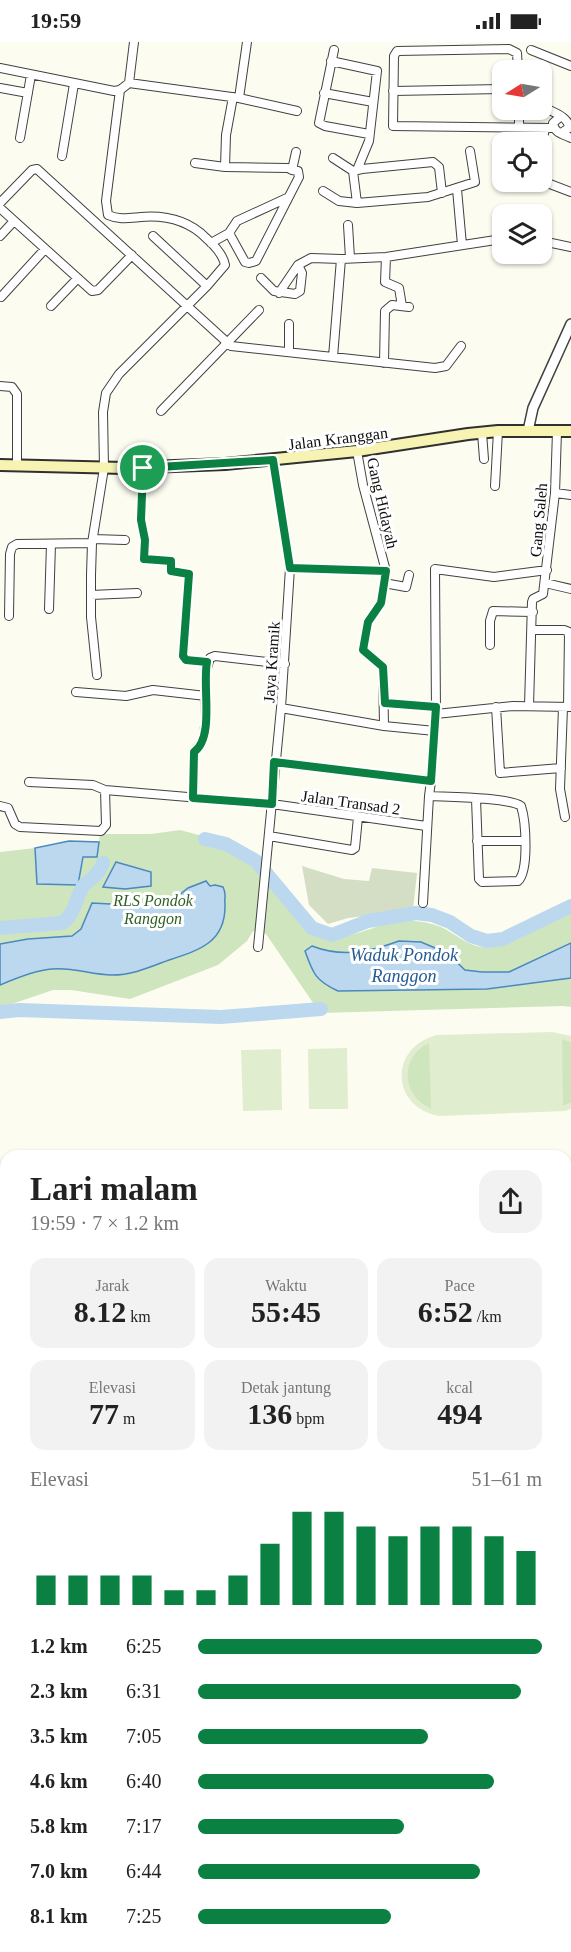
<!DOCTYPE html>
<html lang="id">
<head>
<meta charset="utf-8">
<style>
  body { margin:0; font-family:"Times New Roman",serif; background:#f2f2f2; color:#222; height:100vh; display:flex; flex-direction:column; font-size:22px; white-space:nowrap }
  * { box-sizing:border-box; margin:0 }
  p { font-size:20px; color:#767676 }
  .icon { flex:none; width:33px; height:33px; fill:none; stroke:currentColor; stroke-width:2; stroke-linecap:round; stroke-linejoin:round }
  .map { position:relative; flex:1; overflow:hidden }
  .panel { position:absolute; left:0px; top:1108px; width:572px; height:802px; display:flex; flex-direction:column; background:#fff; border-radius:18px 18px 0 0; box-shadow:0 2px 4px #0004 }
  .panel>* { flex:none }
  .needle { width:39px; rotate:259deg }
  .controls { position:absolute; left:492px; top:18px; display:grid; gap:12px }
  .controls a { display:grid; place-items:center; width:60px; height:60px; border-radius:12px; background:#fff; box-shadow:0 2px 4px #0004; font-size:30px }
  .pin { position:absolute; display:grid; place-items:center; width:51px; height:51px; color:#fff; margin:-26px; border:3px solid #fff; border-radius:50%; box-shadow:0 2px 6px #0007 }
  .round { display:grid; place-items:center; flex:none; width:63px; height:63px; border-radius:18px; background:#f2f2f2 }
  .head { display:flex; align-items:center; justify-content:space-between; height:102px; padding:0 30px }
  h1 { font-size:33px; font-weight:800; line-height:45px }
  .stats { display:grid; grid-template-columns:repeat(3,1fr); gap:9px; height:102px; padding:6px 30px }
  .stats div { display:grid; align-content:center; border-radius:15px; background:#f2f2f2; text-align:center }
  .stats b { font-size:30px; font-weight:800 }
  .stats small { font-size:16px; font-weight:400 }
  .stats p { font-size:16px }
  .chart { height:168px; padding:12px 30px }
  .chart p { display:flex; justify-content:space-between }
  .chart svg { width:100%; height:108px; margin-top:6px; stroke:#0b8043; stroke-width:6 }
  ul { padding:0 30px; list-style:none; font-size:20px }
  li { display:grid; grid-template-columns:96px 72px 1fr; align-items:center; height:45px }
  li i { height:15px; border-radius:8px; background:#0b8043 }
  .status { display:flex; justify-content:space-between; align-items:center; height:42px; padding:0 30px; background:#fff; direction:ltr }
  .status svg { height:16px; fill:currentColor }
  .map>svg:first-child { display:block }
  .green { fill:#cfe5be }
  .cemetery { fill:#d4dec4 }
  .pitch { fill:#e0edcf; fill-rule:evenodd }
  .water { fill:#bbd8ef; stroke:#4a88be; stroke-width:1.5 }
  .lines { fill:none; stroke-linecap:round; stroke-linejoin:round }
  .river { stroke:#bbd8ef; stroke-width:14 }
  .minor-casing { stroke:#414141; stroke-width:10 }
  .tertiary-casing { stroke:#414141; stroke-width:12 }
  .secondary-casing { stroke:#303030; stroke-width:14 }
  .minor { stroke:#fff; stroke-width:8 }
  .tertiary { stroke:#fff; stroke-width:9 }
  .secondary { stroke:#f6f3b3; stroke-width:10 }
  .route-casing { stroke:#fff; stroke-width:12 }
  .route { stroke:#0b8043; stroke-width:8 }
  .labels { text-anchor:middle; stroke-width:6; stroke-linejoin:round; paint-order:stroke }
  .street-label { font-size:16px; fill:#0e0e0e; stroke:#fff }
  .park-label { font-size:16px; font-style:italic; fill:#2e5f25; stroke:#fff }
  .water-label { font-size:18px; font-style:italic; fill:#255c92; stroke:#fff }
</style>
</head>
<body>
<div class="status"><b>19:59</b><svg viewBox="0 0 49 12"><path d="M0 12V9h3v3zM5 12V6h3v6zM10 12V3h3v9zM15 12V0h3v12zM26 1h20v11H26zM47 4h2v5h-2z"/></svg></div>
<div class="map">
<svg width="571" height="1910" viewBox="0 0 571 1910">
  <rect width="100%" height="100%" fill="#fdfcf1"/>
  <path class="green" d="M180 788 206 795 205 802 230 807 253 821 312 890C345 906 372 880 405 879 415 878 431 881 441 885 460 894 470 908 494 905 521 901 548 878 571 865V965L563 964 320 971 266 892 253 889 247 899 218 923 130 957 71 948H53L0 966V810L35 806 37 842 78 843 84 815 97 814 100 792H151Z
    M562 996 571 1000V1061L563 1064 431 1067C400 1053 399 1016 429 1000Z
    M178 1905H329L336 1910H179Z"/>
  <path class="cemetery" d="M302 824 344 837 369 839 372 826 417 831 413 868 348 876 328 882 309 863Z"/>
  <path class="pitch" d="M552 990 571 994V1000L562 997 563 1064 571 1061V1067L565 1069 439 1074C390 1065 389 1005 437 993ZM429 1001 431 1067C401 1053 399 1015 429 1001Z
    M347 1006 348 1067H309L308 1007Z
    M281 1007 282 1068 243 1069 241 1008Z"/>
  <path class="water" d="M69 799 99 800 97 815H83L78 843 37 842 35 806Z
    M116 820 151 830V844L125 847 103 845Z
    M206 839 210 844 215 843 223 845C227 853 224 854 225 862 226 900 200 908 169 918 150 925 133 933 112 933 91 933 74 925 52 927 38 928 14 937 0 943V902L28 897 72 894 81 887 92 861 129 863 169 857 178 854 188 846Z
    M399 899 421 900 447 911 465 928 482 930H509L571 901V936L487 947 338 949C316 939 313 932 305 909L312 904C343 916 369 910 399 899Z"/>
  <g class="lines">
    <path class="river" d="M205 797 226 802 256 819 312 886 332 893 368 879 416 871 432 873 450 880 471 894 487 899 503 897 571 864
      M0 886 62 881C76 872 75 855 84 843 92 835 99 833 103 821
      M0 970 19 968 221 975 321 967"/>
    <g class="minor-casing">
      <path id="minor" d="M334 8 319 81 325 84 369 92
        M531 8 571 24
        M331 19 377 29 369 99 357 128
        M0 26 114 49 120 48 129 41 239 56 247 0
        M518 28 517 11 509 7 397 9 394 14 393 84 554 86
        M129 41 134 0
        M0 46 28 51
        M393 49 502 47
        M324 51 373 60
        M233 55 226 93 225 125 288 126 292 128 296 110
        M239 56 297 69
        M542 64C551 70 569 74 569 86L561 91
        M560 75 553 81C554 91 563 92 571 96
        M519 85V68
        M20 96 31 33
        M542 102 545 86
        M62 114 74 42
        M333 116 353 129 362 127 433 120 439 125 442 151
        M195 121 225 125
        M353 129 357 161
        M542 139 571 150
        M457 147 462 203
        M323 149 339 159 357 161 428 155 475 140 470 109
        M0 161 32 128 37 127 231 304 435 326 446 324 461 304
        M0 166 92 249 98 248 132 213
        M348 183 350 216
        M229 191 245 220 249 221 256 219 299 135 298 129 292 128
        M0 194 14 179
        M153 194 207 244
        M542 199 571 205
        M211 201 229 191 237 179 287 156
        M386 215 385 240 399 246 402 264
        M261 236 274 249 295 252 300 249 302 231 298 223
        M279 251 298 223 311 216 341 217 386 215 502 197
        M1 255 45 207
        M51 264 77 237
        M289 309V282
        M333 315 341 217
        M384 321 385 269 392 263 409 265
        M0 344 12 345 17 352V422
        M161 369 259 268
        M482 391 484 417
        M357 409 363 443 386 529 381 561 368 580 363 608 383 625 384 684
        M143 426 141 478 145 498 144 517 171 519V529L189 532 183 614 186 618 207 620
        M495 444 498 389
        M555 451 571 453
        M93 497 125 498
        M290 526 386 529
        M384 541 406 545 409 533
        M545 541 571 547
        M91 553 137 551
        M49 567 51 502
        M9 574 10 512 12 505 17 502 92 501
        M533 588H564L569 590 568 665
        M490 603V579L493 569 533 570
        M97 633 91 575V533L92 501 104 426 103 370 106 351 119 332 207 244 225 223C223 212 214 203 206 196 188 178 166 173 141 175 129 176 119 178 108 173L106 159 120 48
        M76 650 126 654 153 648 206 654
        M385 661 436 665
        M529 664 532 560 533 557 543 552 555 451 557 389
        M496 665 500 731 561 726
        M563 665 560 747 565 775
        M281 666 384 684 435 689
        M436 672 435 527 494 535 547 528
        M274 720 431 739 436 672 513 664 571 665
        M431 739 429 754C448 755 508 755 521 764 526 779 529 829 518 839L482 840 479 837 476 757
        M29 740 93 743 105 748 272 762 426 784
        M193 756 194 710 203 698 206 677 205 632 210 616 215 614 285 622
        M0 764 8 766 15 782 20 785 101 789 106 783 105 748
        M269 794 352 808 355 806 358 775
        M477 799H524
        M423 861 429 754
        M258 905 281 666 290 526 273 419"/>
    </g>
    <g class="tertiary-casing">
      <path id="tertiary" d="M528 389 533 366 571 282"/>
    </g>
    <g class="secondary-casing">
      <path id="secondary" d="M0 423 124 426 225 422 357 409 468 392 498 389H571"/>
    </g>
    <use href="#minor" class="minor"/>
    <use href="#tertiary" class="tertiary"/>
    <use href="#secondary" class="secondary"/>
  </g>
  <g class="lines">
    <g class="route-casing">
      <path id="route" d="M273 418 290 526 386 529 381 561 368 580 363 608 383 625 385 661 436 665 431 739 274 720 272 762 193 756 194 710C215 695 202 644 207 620L186 618 183 614 189 532 171 529V519L144 517 145 498 141 478 143 426Z"/>
    </g>
    <use href="#route" class="route"/>
  </g>
  <g class="labels">
    <g class="street-label">
      <text transform="translate(338 396) rotate(-7)" y="6">Jalan Kranggan</text>
      <text transform="translate(383 461) rotate(77)" y="6">Gang Hidayah</text>
      <text transform="translate(538 478) rotate(-85)" y="6">Gang Saleh</text>
      <text transform="translate(271 620) rotate(-86)" y="6">Jaya Kramik</text>
      <text transform="translate(351 760) rotate(8)" y="6">Jalan Transad 2</text>
    </g>
    <g class="park-label">
      <text x="153" y="864">RLS Pondok<tspan x="153" dy="18">Ranggon</tspan></text>
    </g>
    <g class="water-label">
      <text x="404" y="919">Waduk Pondok<tspan x="404" dy="21">Ranggon</tspan></text>
    </g>
  </g>
</svg>
<div class="controls">
<a><svg class="needle" viewBox="-14 -14 28 28"><path d="M0-13l5 13h-10z" fill="#e53935"/><path d="M0 13l5-13h-10z" fill="#767676"/></svg></a>
<a><svg class="icon" aria-label="locate" viewBox="0 0 24 24"><circle cx="12" cy="12" r="6"/><path d="M12 2v4M12 18v4M2 12h4M18 12h4"/></svg></a>
<a><svg class="icon" aria-label="layers" viewBox="0 0 24 24"><path d="M12 4l9 5-9 5-9-5zM3 14l9 5 9-5"/></svg></a>
</div>
<div class="pin" style="left:143px;top:426px;background:#1e9e55"><svg class="icon" aria-label="arrive" viewBox="0 0 24 24"><path d="M6 21V4h12l-3 4 3 4H6"/></svg></div>
<section class="panel">
<div class="head"><div><h1>Lari malam</h1><p>19:59 · 7 × 1.2 km</p></div><a class="round"><svg class="icon" aria-label="share" viewBox="0 0 24 24"><path d="M12 15V3M7 8l5-5 5 5M5 13v7h14v-7"/></svg></a></div>
<div class="stats">
<div><p>Jarak</p><b>8.12<small> km</small></b></div>
<div><p>Waktu</p><b>55:45</b></div>
<div><p>Pace</p><b>6:52<small> /km</small></b></div>
</div>
<div class="stats">
<div><p>Elevasi</p><b>77<small> m</small></b></div>
<div><p>Detak jantung</p><b>136<small> bpm</small></b></div>
<div><p>kcal</p><b>494</b></div>
</div>
<div class="chart"><p><span>Elevasi</span>51–61 m</p>
<svg viewBox="0 0 160 44" preserveAspectRatio="none"><path d="M5 44V32M15 44V32M25 44V32M35 44V32M45 44V38M55 44V38M65 44V32M75 44V19M85 44V6M95 44V6M105 44V12M115 44V16M125 44V12M135 44V12M145 44V16M155 44V22"/></svg>
</div>
<ul>
<li><b>1.2 km</b>6:25<i style="width:100%"></i></li>
<li><b>2.3 km</b>6:31<i style="width:94%"></i></li>
<li><b>3.5 km</b>7:05<i style="width:67%"></i></li>
<li><b>4.6 km</b>6:40<i style="width:86%"></i></li>
<li><b>5.8 km</b>7:17<i style="width:60%"></i></li>
<li><b>7.0 km</b>6:44<i style="width:82%"></i></li>
<li><b>8.1 km</b>7:25<i style="width:56%"></i></li>
</ul>
</section>
</div>
</body>
</html>
